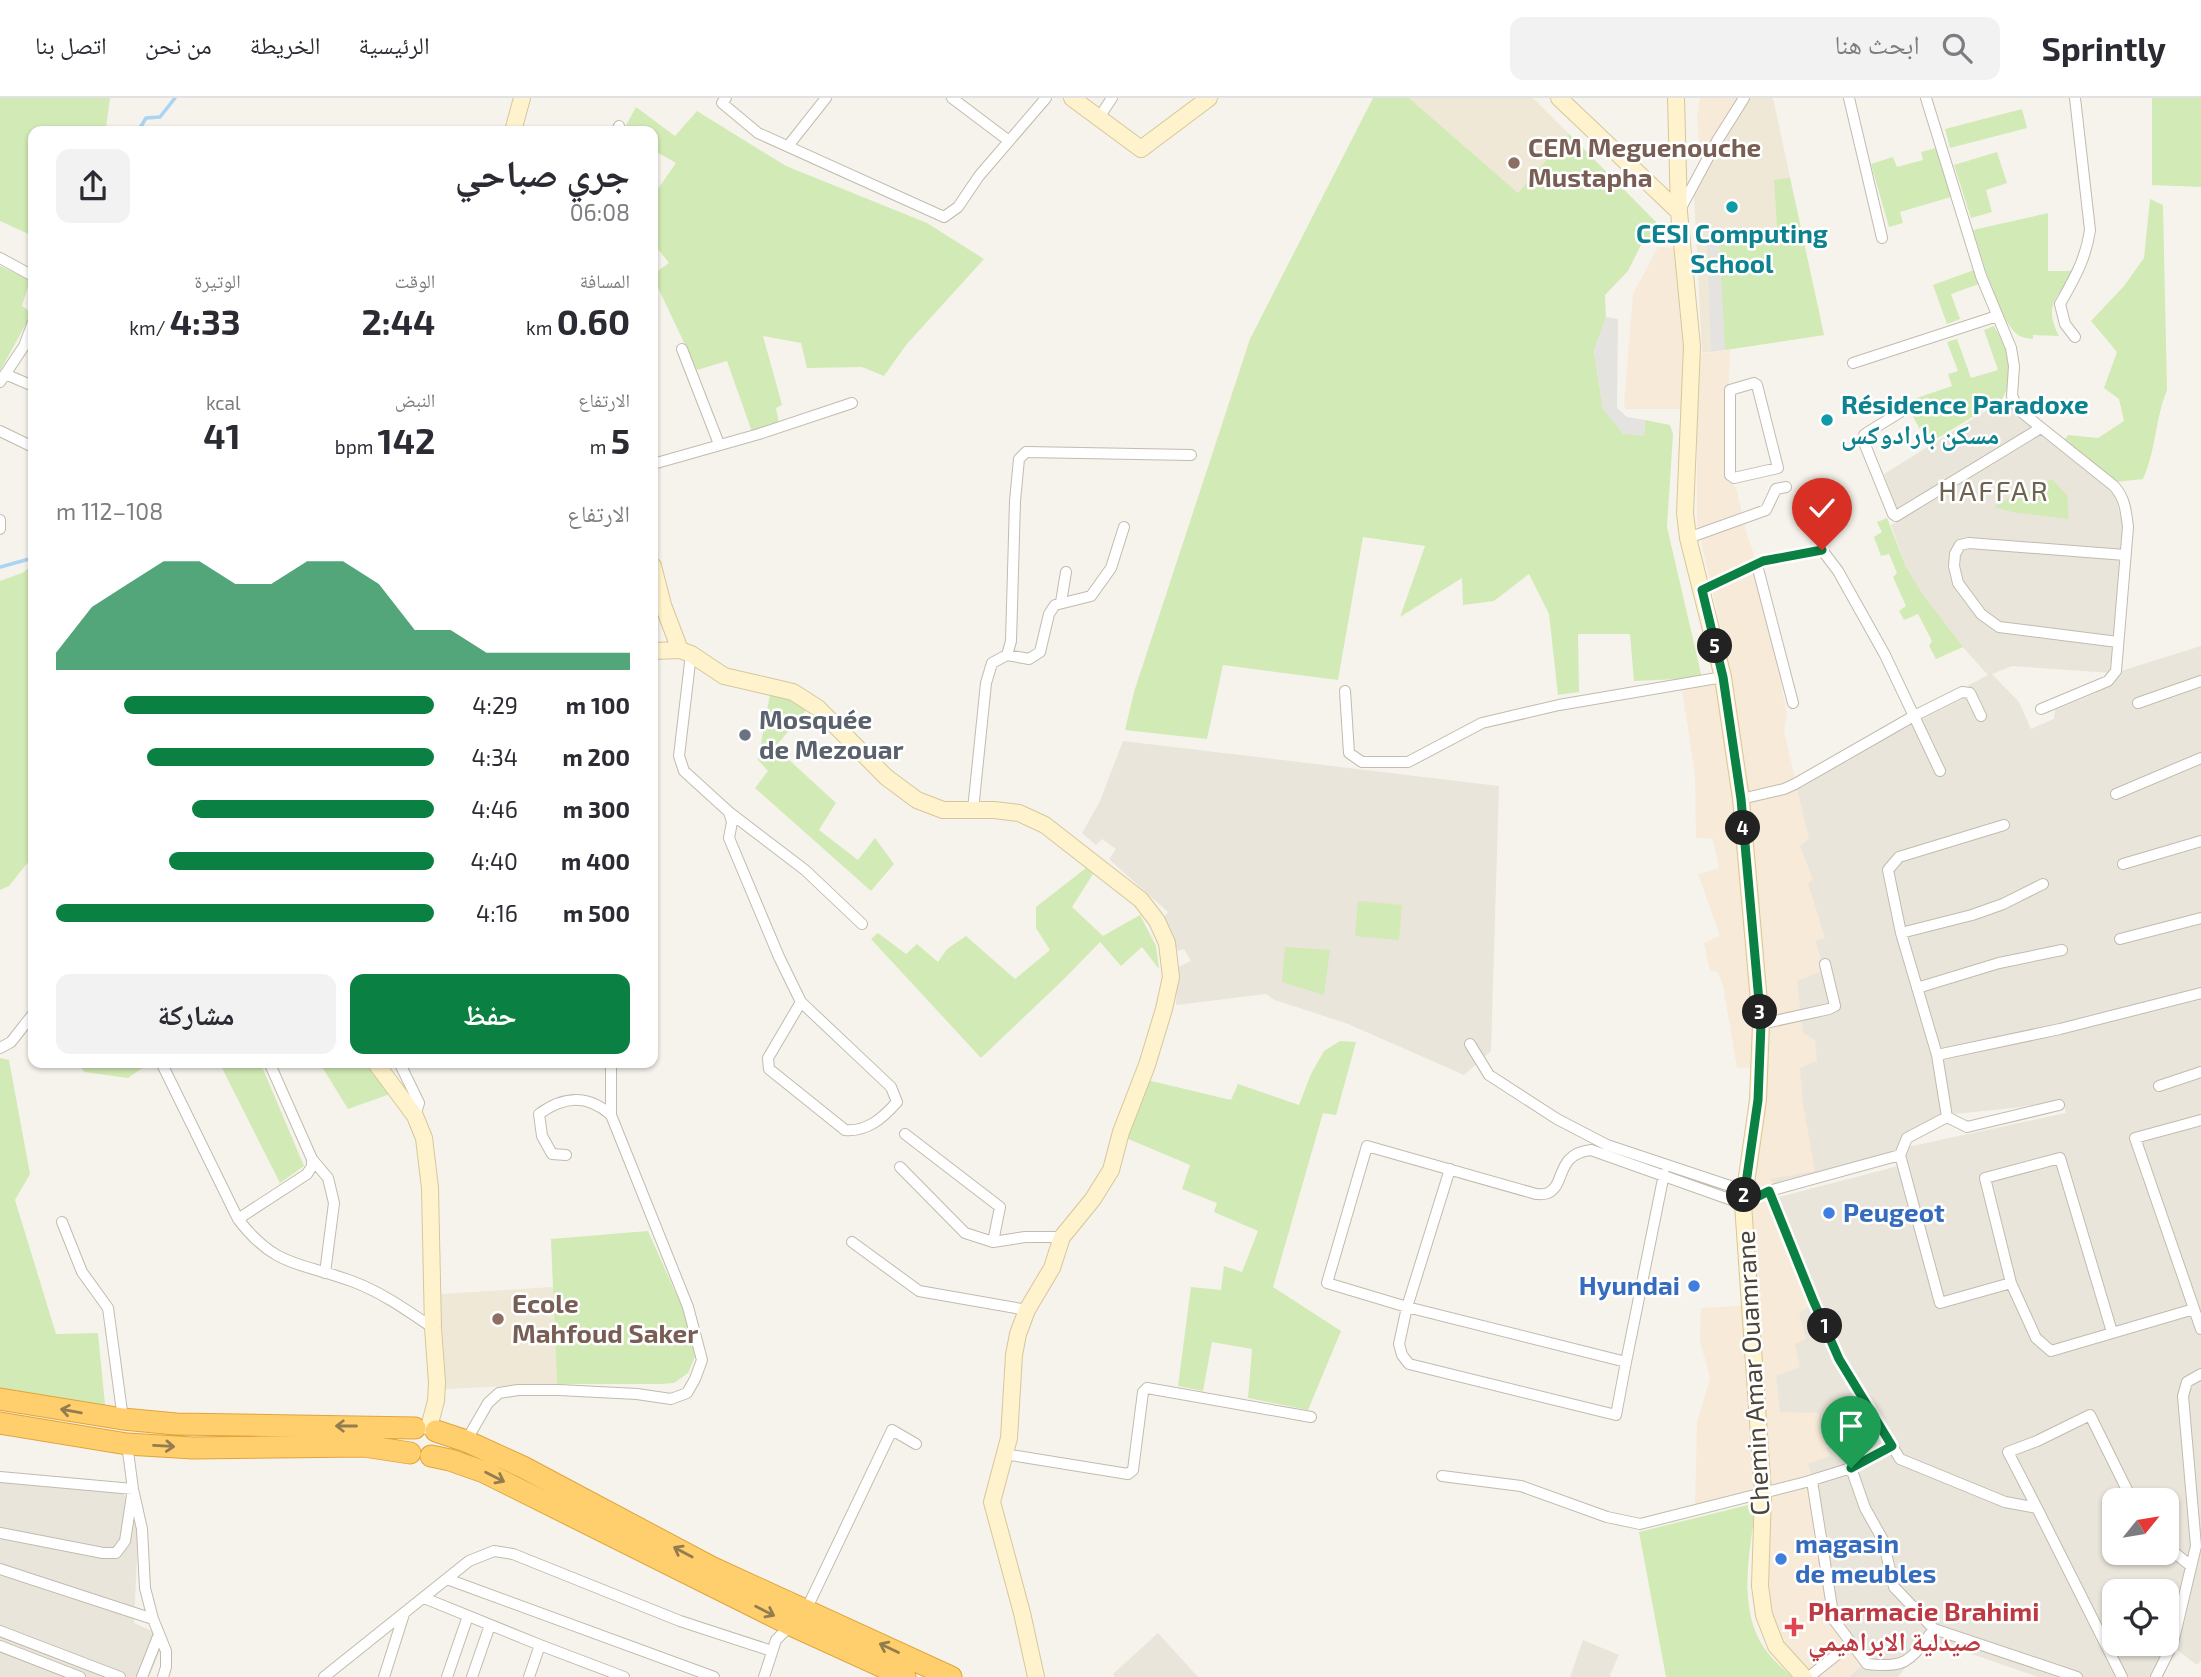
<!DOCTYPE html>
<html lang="ar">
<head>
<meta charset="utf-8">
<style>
  body { margin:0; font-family:"Exo 2","Noto Naskh Arabic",sans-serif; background:#f2f2f3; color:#2b2b33; direction:rtl; height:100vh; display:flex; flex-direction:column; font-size:26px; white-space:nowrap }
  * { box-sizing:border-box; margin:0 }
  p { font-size:23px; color:#7c7c81 }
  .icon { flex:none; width:38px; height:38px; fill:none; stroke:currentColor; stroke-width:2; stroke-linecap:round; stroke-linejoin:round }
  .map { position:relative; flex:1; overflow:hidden; direction:ltr }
  .drawer { position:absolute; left:28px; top:28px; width:630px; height:942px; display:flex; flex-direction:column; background:#fff; border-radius:14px; box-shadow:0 2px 5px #0004; direction:rtl }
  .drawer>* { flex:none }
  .needle { width:46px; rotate:60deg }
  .tools { position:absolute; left:2102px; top:1390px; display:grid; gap:14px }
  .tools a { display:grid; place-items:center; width:77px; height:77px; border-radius:14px; background:#fff; box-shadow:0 2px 5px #0004; font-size:35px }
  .pin { position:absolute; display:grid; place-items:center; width:60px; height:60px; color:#fff; margin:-72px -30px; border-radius:50% 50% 50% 0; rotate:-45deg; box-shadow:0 0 7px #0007 }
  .pin .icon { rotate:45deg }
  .km { position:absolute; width:35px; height:35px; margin:-18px; border-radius:50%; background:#222; color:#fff; font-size:19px; line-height:35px; text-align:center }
  .round { display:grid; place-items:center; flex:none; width:74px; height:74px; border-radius:14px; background:#f2f2f3 }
  .headline { display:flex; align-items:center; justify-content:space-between; height:119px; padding:0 28px }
  h1 { font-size:38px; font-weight:700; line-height:52px }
  .metrics { display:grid; grid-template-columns:repeat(3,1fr); gap:10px; height:119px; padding:7px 28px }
  .metrics div { display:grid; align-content:center }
  .metrics b { font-size:35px; font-weight:700 }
  .metrics small { font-size:19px; font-weight:400 }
  .metrics p { font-size:19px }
  .chart { height:196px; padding:14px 28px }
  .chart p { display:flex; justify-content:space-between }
  .chart svg { width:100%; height:126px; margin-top:7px; fill:#0b8043; opacity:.7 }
  .action { display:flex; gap:14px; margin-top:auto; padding:14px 28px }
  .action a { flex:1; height:80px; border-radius:14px; background:#0b8043; color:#fff; font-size:28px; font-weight:700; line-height:80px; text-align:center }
  .action a+a { background:#f2f2f3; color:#2b2b33 }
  ul { padding:0 28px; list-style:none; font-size:23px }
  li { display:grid; grid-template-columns:112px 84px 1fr; align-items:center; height:52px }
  li i { height:18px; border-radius:9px; background:#0b8043 }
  header { display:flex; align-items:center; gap:42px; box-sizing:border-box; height:98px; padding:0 35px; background:#fff; border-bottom:2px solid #e1e1e2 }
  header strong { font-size:33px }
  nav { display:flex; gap:38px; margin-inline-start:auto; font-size:24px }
  .search { width:490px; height:63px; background:#f2f2f3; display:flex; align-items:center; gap:18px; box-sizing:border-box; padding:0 24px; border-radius:14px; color:#7c7c81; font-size:26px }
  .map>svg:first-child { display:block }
  .residential { fill:#eae5da; fill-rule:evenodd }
  .commercial { fill:#f7ead8 }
  .education { fill:#efe8d6 }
  .green { fill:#d2eab5 }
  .parking { fill:#e5e3e0 }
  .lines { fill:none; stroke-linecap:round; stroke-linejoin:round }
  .stream { stroke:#a9d4f2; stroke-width:3.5 }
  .street-casing { stroke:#c2bbae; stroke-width:12 }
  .secondary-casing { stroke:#d6c79b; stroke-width:18 }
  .highway-casing { stroke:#e0a43c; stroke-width:23 }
  .street { stroke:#fff; stroke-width:10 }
  .secondary { stroke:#fff3cd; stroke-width:16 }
  .highway { stroke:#ffcf6e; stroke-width:21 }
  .oneway { stroke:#937c4e }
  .route-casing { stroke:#fff; stroke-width:14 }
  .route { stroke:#0b8043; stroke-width:9 }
  .education-dot { fill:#8d6e63; stroke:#fff; stroke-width:2.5 }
  .culture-dot { fill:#0f9aa8; stroke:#fff; stroke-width:2.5 }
  .worship-dot { fill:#6b7280; stroke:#fff; stroke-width:2.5 }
  .shop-dot { fill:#3f7fe0; stroke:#fff; stroke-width:2.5 }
  .health-dot { fill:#e0444e; stroke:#fff; stroke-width:2.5 }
  .labels { text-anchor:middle; stroke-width:5; stroke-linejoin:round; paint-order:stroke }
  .education-label { font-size:26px; font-weight:bold; fill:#785e54; stroke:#fff; text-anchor:start }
  .culture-label { font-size:26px; font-weight:bold; fill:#0d838f; stroke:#fff }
  .worship-label { font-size:26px; font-weight:bold; fill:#5b616d; stroke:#fff; text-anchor:start }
  .shop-label { font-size:26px; font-weight:bold; fill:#366cbe; stroke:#fff; text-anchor:start }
  .street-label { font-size:26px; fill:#4b4439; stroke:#fff }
  .health-label { font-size:26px; font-weight:bold; fill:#be3a42; stroke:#fff; text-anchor:start }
  .neighbourhood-label { font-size:28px; letter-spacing:2px; fill:#6e6250; stroke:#fff }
</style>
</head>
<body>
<header>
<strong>Sprintly</strong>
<div class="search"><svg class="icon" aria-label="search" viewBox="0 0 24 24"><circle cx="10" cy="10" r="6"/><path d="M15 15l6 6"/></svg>ابحث هنا</div>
<nav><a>الرئيسية</a><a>الخريطة</a><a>من نحن</a><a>اتصل بنا</a></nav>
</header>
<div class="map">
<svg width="2201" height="1579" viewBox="0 0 2201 1579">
  <rect width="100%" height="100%" fill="#f6f3ec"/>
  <path class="residential" d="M2008 299 2031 329 2114 396 2125 431 2112 575 2012 568 1992 576 2019 604 2031 631 2054 621 2055 612 2094 596 2124 572 2201 548V1563L2197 1567 2176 1551 2163 1579H2038L1928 1541 1898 1579H1816L1748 1107 1906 1066 1900 1054 1760 1090 1753 704 1803 689 1880 642 1962 601 1969 587 1988 577 1949 534 1923 498 1906 469 1891 427 1900 422 1884 376ZM2063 1002 2066 1015 1903 1050 1907 1034 1945 1017 2013 1010ZM2114 1402H2166V1454H2114ZM2114 1493H2166V1545H2114Z
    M1123 643 1499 688 1491 953 1464 977 1348 926 1275 902 1266 896 1176 907 1178 869 1191 863 1184 851 1178 853 1164 820 1168 814 1109 761 1116 751 1102 741 1096 747 1082 735 1100 703Z
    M0 1377 122 1395 139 1415 134 1525 166 1539 149 1579H0Z
    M1158 1535 1198 1579H1115L1113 1576Z
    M1583 1542 1619 1557 1610 1577 1611 1579H1570Z"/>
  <path class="commercial" d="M1700 0H1755L1701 71 1697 18Z
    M1658 149 1681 150 1687 258 1730 252 1727 348 1728 384 1736 389 1746 434 1755 459 1787 616 1784 633 1809 741 1800 748 1813 782 1808 785 1825 840 1816 843 1824 872 1797 883 1803 935 1815 942 1817 963 1800 970 1803 1006 1815 1073 1771 1081 1818 1203 1799 1215 1806 1241 1795 1246 1800 1269 1776 1278 1780 1314 1819 1315V1334L1830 1358 1808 1366 1816 1394 1834 1518 1868 1562 1849 1579H1816L1798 1563 1777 1533 1769 1511 1766 1479 1767 1398 1695 1410 1697 1325 1710 1280 1700 1243 1701 1210 1754 1207 1748 1107 1765 970H1737L1723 887 1717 874 1710 873 1704 845 1720 838 1698 776 1719 770 1713 741 1696 740 1695 676 1681 585 1732 579 1697 426V311H1626L1624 307 1633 196Z"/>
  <path class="education" d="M1409 0H1533L1569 36 1518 95Z
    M1748 0H1773L1824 237 1702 255 1694 97 1733 21Z
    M553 1189 557 1286 446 1291 440 1196Z"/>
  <path class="green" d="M0 0H110L106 30 96 33H33V138L0 123Z
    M1373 0H1409L1518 95 1569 36 1656 124 1663 143H1643L1628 173 1605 197 1606 219 1594 253 1603 311 1644 338 1645 322 1670 327 1673 336 1667 429 1702 580 1634 583 1630 536H1578L1579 594 1558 597 1549 516 1529 476 1494 503 1463 507 1462 480 1400 519 1425 448 1363 439 1338 582 1223 567 1207 641 1125 632 1134 594 1250 241Z
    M2152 0H2201V89L2152 87Z
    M636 9 675 38 697 13 786 68 927 125 984 161 906 247 884 278 862 269 807 270 801 245 763 238 782 307 776 310 779 325 752 334 727 263 697 272 653 179V176L669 165 653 145V98L676 65 653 52V33H623Z
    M2022 11 2027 30 1950 50 1945 31Z
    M1936 50 1951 99 1900 114 1903 125 1889 129 1871 66 1893 59 1897 69 1923 62 1921 54Z
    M1997 54 2007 85 1986 92 1992 114 1971 120 1954 67Z
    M1790 80 1824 237 1725 252 1719 146 1778 143 1774 82Z
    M2150 101 2163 107 2167 292C2155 321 2156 353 2143 381L2115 384 2063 344 2068 337 2098 340 2124 323 2119 301 2104 290 2117 254 2091 223 2124 188 2144 160Z
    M2048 115V173H2074C2057 200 2043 207 2059 238L2033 237V241C2027 240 2021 240 2017 236 1997 220 1982 158 1973 132Z
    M0 168 30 182 22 208 32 215 0 273Z
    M1974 172 1979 186 1951 196 1960 221 1947 226 1933 187Z
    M1994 228 2005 249 2009 270V287L2002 301 1928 346 1905 304 1952 288 1948 276 1958 273 1947 244 1957 241 1971 280 1998 272 1984 232Z
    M2052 381 2067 397 2069 421 2012 414 1994 409 2009 400 2013 404Z
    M1887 420 1906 469 1923 497 1963 549 1936 561 1929 548 1932 543 1918 516 1904 522 1899 513 1906 508 1893 479 1897 475 1889 456 1881 458 1874 439 1882 434 1877 424Z
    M33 467V758L9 788 0 792V483L22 475Z
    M770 596 790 600 807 611 775 649 836 705 819 732 858 762 875 740 894 766 871 793 755 690 768 673 758 662Z
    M1086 770 1093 776 1072 809 1103 838 1140 817 1156 848 1159 871 1142 849 1121 868 1100 844 1064 881 981 960 871 841 878 835 906 856 917 846 938 864 947 851 966 838 1015 881 1050 852 1036 830V809Z
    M1358 803 1402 807 1399 842 1355 838Z
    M1285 849 1330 852 1324 897 1282 884Z
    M1340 943 1356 944 1336 1017 1323 1015 1273 1189 1341 1233 1308 1312 1248 1300 1252 1251 1212 1244 1203 1293 1178 1288 1191 1189 1221 1192 1224 1168 1242 1174 1258 1133 1214 1114 1217 1105 1182 1091 1190 1067 1126 1040 1147 982 1231 1002 1238 986 1299 1007 1311 976 1324 953Z
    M0 960 9 962 30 1076 15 1102 56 1236 98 1235 106 1317 0 1311Z
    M78 964H151L128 980 84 974Z
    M219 964H260L304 1068 280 1085Z
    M319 964H366L390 996 348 1011Z
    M648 1133 685 1216 695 1259 688 1275 674 1285 660 1286H557L551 1141Z
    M1756 1405C1751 1448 1738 1500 1759 1541 1766 1556 1780 1568 1792 1579H1666L1639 1434Z"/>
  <path class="parking" d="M1707 145 1719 146 1725 252 1711 254Z
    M1606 219 1618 221 1617 310 1627 319 1645 322 1644 338 1623 336 1603 311 1594 253Z"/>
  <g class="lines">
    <path class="stream" d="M138 33 146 20 160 19 175 0
      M0 469 33 460"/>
    <g class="street-casing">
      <path id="street" d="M726 0 722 5 758 35 944 119 958 109 979 78 1046 0
        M952 0 1009 43
        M1849 0 1882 140
        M1926 0 1981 178 2011 250 2014 268 2012 298 2019 312 2114 388C2125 400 2126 413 2128 429L2116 573 2108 583 2041 611
        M2075 0 2090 132C2086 161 2074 181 2060 206L2065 226 2075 239
        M1098 21 1112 0
        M617 33 619 28
        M788 48 826 0
        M1681 110 1717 43 1744 0
        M0 160 33 178
        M682 251 719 346
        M1853 265 1997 218
        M5 276 33 288
        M0 284 24 248 33 224
        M1754 285 1757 287 1778 370 1734 380 1730 377V292Z
        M1899 315 1868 334 1864 337 1863 342 1893 416 1896 418 2039 331
        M0 333 33 349
        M653 366 759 336 852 305
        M0 422V431
        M1688 440 1766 412 1776 391 1786 389
        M1757 467 1793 605
        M1702 492 1763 463 1822 452 1838 473 1885 557 1940 673
        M1061 504 1066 474
        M2118 544 1999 529 1981 516 1958 485 1954 468 1955 456 1960 447 1969 445 2125 457
        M691 556 679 658 684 673 729 714 732 724 729 740 779 859 801 904 891 989 897 1004C883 1020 867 1034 845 1032L769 971 768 960 801 904
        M1007 557 1029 561 1040 554 1049 516 1055 507 1091 498 1111 470 1124 429
        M1345 593 1349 655 1362 664H1408L1482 625 1559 607 1723 579
        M2138 605 2201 583
        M2116 696 2201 660
        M1741 701 1784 691 1795 686 1912 619 1962 594 1970 595 1981 618
        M973 712 986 585 992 565 1007 557 1011 543 1015 403 1019 361 1026 354 1191 357
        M729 714 805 772 862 826
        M2123 766 2201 743
        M1901 835 1972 817 2003 806 2043 786
        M2120 841 2201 820
        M1917 890 1999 865 2062 852
        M1761 926 1829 911 1835 908 1825 866
        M1470 946 1489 977 1557 1021 1607 1047 1745 1093
        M0 950 11 944 33 916
        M1937 957 2060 931 2201 895
        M161 964 238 1121C276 1171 302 1164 354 1184 383 1195 408 1213 433 1230
        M269 964 312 1061 328 1080 334 1105 325 1175
        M399 964 419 1005 415 1018
        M611 964V1017
        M2159 988 2201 974
        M1947 1019 1937 957 1901 835 1888 772 1899 759 2004 727
        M2201 1022 2135 1040 2201 1231
        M905 1036 1000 1109 993 1144
        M1900 1057 1907 1040 1947 1019 1967 1029 2059 1007
        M900 1069 965 1135 993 1144 1025 1139H1062
        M1450 1071 1407 1209 1399 1246 1402 1257 1409 1266 1616 1317 1626 1264
        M1664 1076 1626 1264 1407 1209 1327 1185 1367 1048 1536 1096C1540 1096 1544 1097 1548 1095 1566 1087 1555 1056 1591 1052L1743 1106 1769 1093 1900 1057 1940 1205 2011 1185
        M1769 1093 1813 1202 1839 1260 1900 1361 2005 1404 2037 1410 2122 1579
        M238 1121 307 1076 312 1068V1061
        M62 1124 82 1174 108 1210 123 1321
        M852 1144 919 1193 1027 1212
        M2112 1234 2060 1060 1985 1080 2011 1185 2036 1240 2051 1253 2194 1211
        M466 1343 488 1305 499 1295 518 1292H559L637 1296 671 1301 687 1295 695 1281 702 1262 688 1209 611 1017C587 996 564 998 539 1016L542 1038 552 1056 566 1057
        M127 1346 133 1391 142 1431 145 1490 153 1521 166 1553V1569L163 1579
        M1004 1356 1128 1376 1133 1372 1143 1294 1147 1290 1311 1319
        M1851 1370 1865 1410 1883 1442 1894 1489 1934 1531 2077 1579
        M1442 1378 1521 1388 1607 1419 1640 1426 1806 1384 1851 1370 1892 1348
        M0 1379 133 1391 125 1443 116 1455H103L0 1435
        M1807 1384 1812 1383 1834 1522 1867 1566C1908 1571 1911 1561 1934 1531
        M2037 1410 2008 1354 2037 1343 2090 1317 2132 1402
        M2166 1448 2191 1468
        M0 1471 153 1521
        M447 1481 714 1579
        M424 1500 540 1547 529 1579
        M806 1512 892 1332 916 1346
        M0 1533 120 1579
        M540 1547 624 1579
        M0 1548 80 1579
        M142 1579 159 1536
        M324 1579 469 1463 494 1453 513 1456 680 1523 772 1553
        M384 1579 404 1516
        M447 1579 468 1518
        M472 1579 490 1527
        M764 1579 776 1542 791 1527
        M1809 1579 1850 1546
        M2156 1579 2173 1545 2196 1448 2183 1298 2187 1284 2201 1276"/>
    </g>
    <g class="secondary-casing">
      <path id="secondary" d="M1072 0 1141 51 1209 0
        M1559 0 1679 114
        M1676 0 1679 114 1692 248 1685 415 1688 440 1723 579 1741 701 1761 926 1758 1002 1743 1106 1763 1395 1760 1488 1764 1517 1776 1548 1804 1579
        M513 33 522 0
        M653 468 663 507 680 552 691 556 724 578 793 594 818 610 886 679 917 702 943 712H994L1019 715 1045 727 1141 802 1157 823 1167 845 1171 879 1164 911 1147 967 1121 1034 1111 1072 1093 1101 1062 1139 1052 1170 1027 1212 1018 1236 1014 1257 1009 1340 992 1404 1022 1515 1036 1579
        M653 553 680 552
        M375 964 415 1018 424 1040 430 1090 433 1230 437 1284 436 1303 429 1329"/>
    </g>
    <g class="highway-casing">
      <path id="highway" d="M0 1301 123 1321 176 1326 415 1330
        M0 1325 127 1346 193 1350 364 1348 410 1355
        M436 1333 466 1343 523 1369 711 1469 951 1579
        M431 1358 450 1362 484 1374 791 1527 905 1579"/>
    </g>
    <use href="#street" class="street"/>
    <use href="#secondary" class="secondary"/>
    <use href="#highway" class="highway"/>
  </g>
  <defs><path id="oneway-shaft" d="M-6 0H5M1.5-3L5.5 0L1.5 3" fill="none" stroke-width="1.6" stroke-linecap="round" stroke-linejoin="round" transform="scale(1.75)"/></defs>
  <g class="oneway">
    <use href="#oneway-shaft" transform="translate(71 1313) rotate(-170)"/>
    <use href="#oneway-shaft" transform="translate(346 1328) rotate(180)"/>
    <use href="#oneway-shaft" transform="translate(164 1348) rotate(3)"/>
    <use href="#oneway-shaft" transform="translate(495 1379) rotate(27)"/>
    <use href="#oneway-shaft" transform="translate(683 1454) rotate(-152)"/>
    <use href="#oneway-shaft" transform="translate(765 1513) rotate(27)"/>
    <use href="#oneway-shaft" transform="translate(889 1550) rotate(-155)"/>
  </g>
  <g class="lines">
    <g class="route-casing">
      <path id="route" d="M1822 452 1763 463 1702 492 1723 579 1741 701 1761 926 1758 1002 1743 1106 1769 1093 1813 1202 1839 1261 1892 1348 1851 1370"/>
    </g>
    <use href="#route" class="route"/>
  </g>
  <g class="education-dot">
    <circle cx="1514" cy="65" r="7"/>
    <circle cx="498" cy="1221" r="7"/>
  </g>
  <g class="culture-dot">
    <circle cx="1732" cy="109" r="7"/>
    <circle cx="1827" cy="322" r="7"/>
  </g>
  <circle class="worship-dot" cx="745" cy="637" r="7"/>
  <g class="shop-dot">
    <circle cx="1829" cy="1115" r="7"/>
    <circle cx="1694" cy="1188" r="7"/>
    <circle cx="1781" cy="1461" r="7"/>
  </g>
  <path class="health-dot" d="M1790.5 1518.5h7v7h7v7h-7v7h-7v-7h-7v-7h7z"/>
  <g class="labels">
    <g class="education-label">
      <text x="1528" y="59">CEM Meguenouche<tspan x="1528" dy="30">Mustapha</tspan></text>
      <text x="512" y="1215">Ecole<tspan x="512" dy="30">Mahfoud Saker</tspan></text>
    </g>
    <g class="culture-label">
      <text x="1732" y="145">CESI Computing<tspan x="1732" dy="30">School</tspan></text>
      <text x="1841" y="316" text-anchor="start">Résidence Paradoxe<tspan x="1841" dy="30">مسكن بارادوكس</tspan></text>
    </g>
    <g class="worship-label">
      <text x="759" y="631">Mosquée<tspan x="759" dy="30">de Mezouar</tspan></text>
    </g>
    <g class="shop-label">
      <text x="1843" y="1124">Peugeot</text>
      <text x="1680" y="1197" text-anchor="end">Hyundai</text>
      <text x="1795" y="1455">magasin<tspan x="1795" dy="30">de meubles</tspan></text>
    </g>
    <g class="street-label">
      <text transform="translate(1753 1275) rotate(-93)" y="9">Chemin Amar Ouamrane</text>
    </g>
    <g class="health-label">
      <text x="1808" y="1523">Pharmacie Brahimi<tspan x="1808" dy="30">صيدلية الابراهيمي</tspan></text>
    </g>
    <g class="neighbourhood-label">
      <text x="1994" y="403">HAFFAR</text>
    </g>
  </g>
</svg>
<div class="tools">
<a><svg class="needle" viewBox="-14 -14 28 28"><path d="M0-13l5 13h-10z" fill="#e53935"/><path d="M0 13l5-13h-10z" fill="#7c7c81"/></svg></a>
<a><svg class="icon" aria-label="locate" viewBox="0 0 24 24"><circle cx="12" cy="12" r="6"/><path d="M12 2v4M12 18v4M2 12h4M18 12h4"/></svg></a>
</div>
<div class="pin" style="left:1851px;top:1370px;background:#1e9e55"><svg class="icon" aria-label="arrive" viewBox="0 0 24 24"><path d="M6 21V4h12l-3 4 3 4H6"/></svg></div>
<div class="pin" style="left:1822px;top:452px;background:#d93025"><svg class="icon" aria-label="check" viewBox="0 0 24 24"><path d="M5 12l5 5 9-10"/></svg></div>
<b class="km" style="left:1825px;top:1228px">1</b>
<b class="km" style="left:1744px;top:1097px">2</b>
<b class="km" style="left:1760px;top:914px">3</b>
<b class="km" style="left:1743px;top:730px">4</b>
<b class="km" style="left:1715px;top:548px">5</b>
<section class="drawer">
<div class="headline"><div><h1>جري صباحي</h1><p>06:08</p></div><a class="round"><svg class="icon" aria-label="share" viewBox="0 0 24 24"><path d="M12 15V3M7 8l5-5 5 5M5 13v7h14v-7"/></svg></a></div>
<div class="metrics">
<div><p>المسافة</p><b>0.60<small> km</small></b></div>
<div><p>الوقت</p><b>2:44</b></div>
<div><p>الوتيرة</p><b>4:33<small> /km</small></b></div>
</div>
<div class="metrics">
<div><p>الارتفاع</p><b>5<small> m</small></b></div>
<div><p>النبض</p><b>142<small> bpm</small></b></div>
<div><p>kcal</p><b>41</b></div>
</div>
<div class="chart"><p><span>الارتفاع</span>108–112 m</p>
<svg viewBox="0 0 160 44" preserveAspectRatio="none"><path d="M0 44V38L10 22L20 14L30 6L40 6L50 14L60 14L70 6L80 6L90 14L100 30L110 30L120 38L130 38L140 38L150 38L160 38V44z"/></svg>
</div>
<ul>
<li><b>100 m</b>4:29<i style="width:82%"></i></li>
<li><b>200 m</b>4:34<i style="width:76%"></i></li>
<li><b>300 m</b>4:46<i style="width:64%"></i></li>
<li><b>400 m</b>4:40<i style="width:70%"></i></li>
<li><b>500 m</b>4:16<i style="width:100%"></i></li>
</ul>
<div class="action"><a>حفظ</a><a>مشاركة</a></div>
</section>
</div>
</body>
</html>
